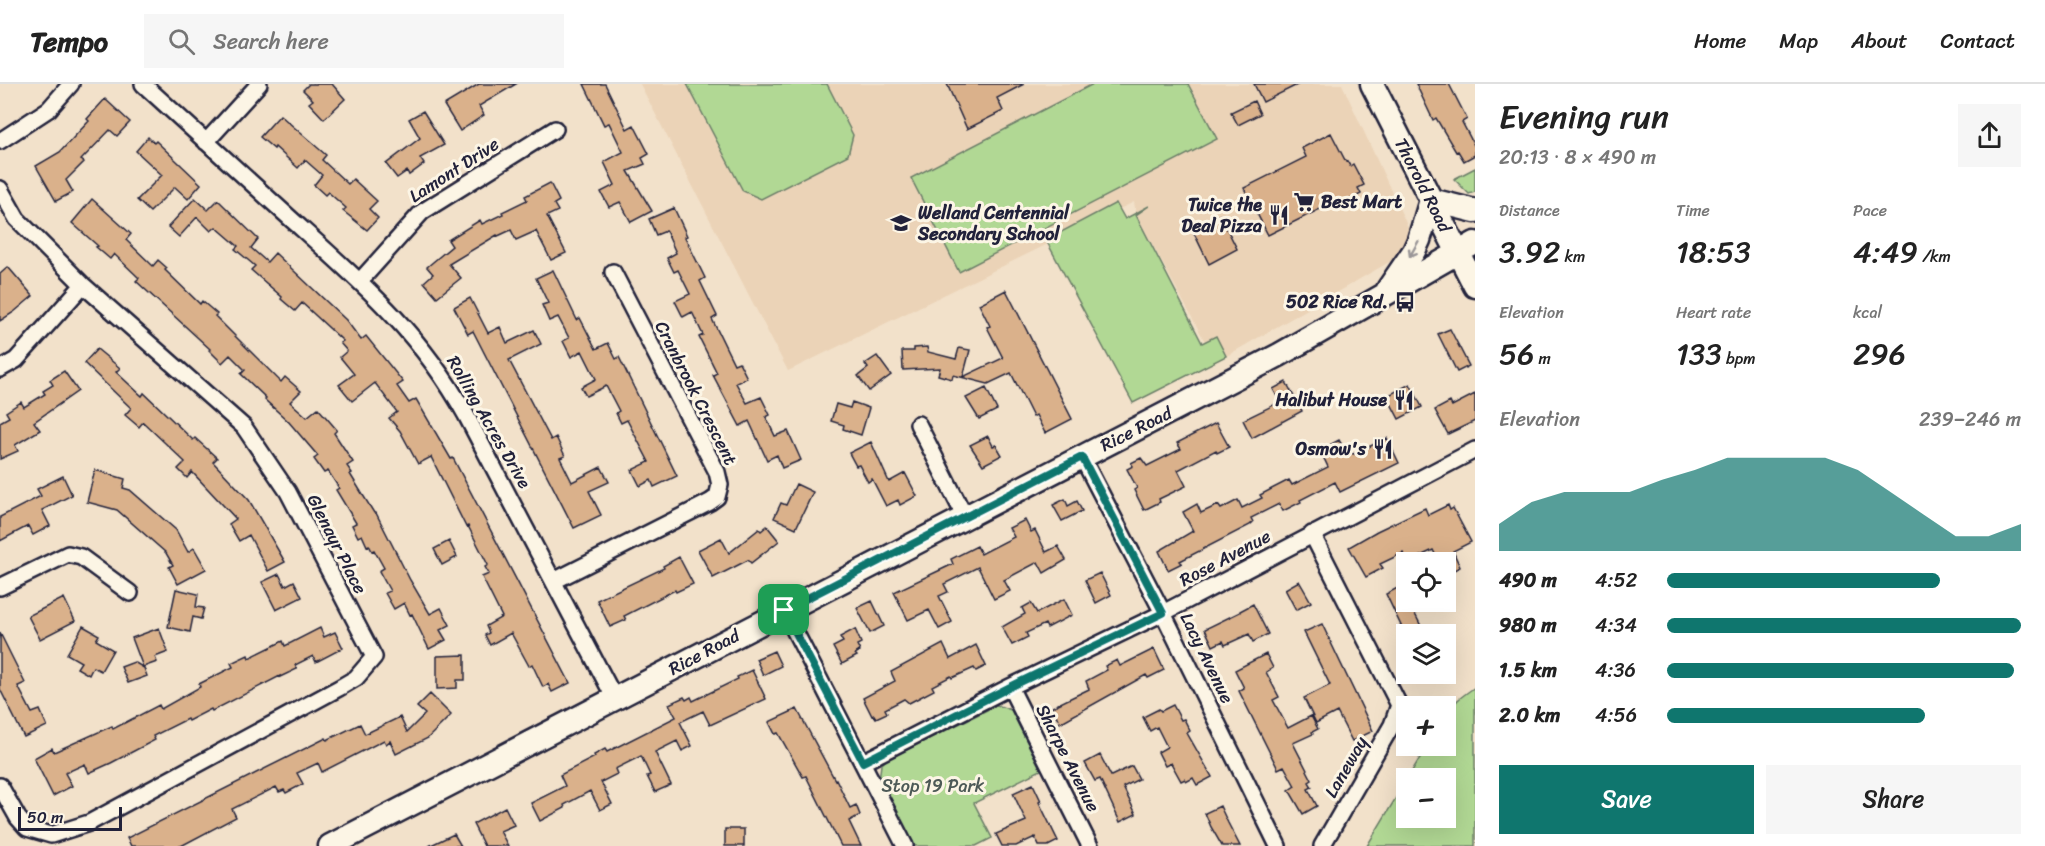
<!DOCTYPE html>
<html lang="en">
<head>
<meta charset="utf-8">
<style>
  body { margin:0; font-family:Sriracha,sans-serif; background:#f6f6f6; color:#222; height:100vh; display:flex; flex-direction:column; font-size:22px; white-space:nowrap }
  * { box-sizing:border-box; margin:0 }
  p { font-size:20px; color:#767676 }
  .icon { flex:none; width:33px; height:33px; fill:none; stroke:currentColor; stroke-width:2; stroke-linecap:round; stroke-linejoin:round }
  .map { position:relative; flex:1; overflow:hidden }
  .details { display:flex; flex-direction:column; background:#fff; width:570px }
  .details>* { flex:none }
  .tools { position:absolute; left:1396px; top:468px; display:grid; gap:12px }
  .tools a { display:grid; place-items:center; width:60px; height:60px; border-radius:0px; background:#fff; box-shadow:0 6px 24px #0002; font-size:30px }
  .scale { position:absolute; left:18px; bottom:15px; width:104px; box-sizing:border-box; padding-left:6px; border:3px solid #22223b; border-top:0; font-size:16px; line-height:21px; white-space:nowrap; color:#22223b; -webkit-text-stroke:4px #fcf5e5; paint-order:stroke }
  .pin { position:absolute; display:grid; place-items:center; width:51px; height:51px; color:#fff; margin:-26px; border-radius:12px; box-shadow:0 3px 9px #0006 }
  .round { display:grid; place-items:center; flex:none; width:63px; height:63px; border-radius:0px; background:#f6f6f6 }
  .summary { display:flex; align-items:center; justify-content:space-between; height:102px; padding:0 24px }
  h1 { font-size:33px; font-weight:600; line-height:45px }
  .metrics { display:grid; grid-template-columns:repeat(3,1fr); gap:9px; height:102px; padding:6px 24px }
  .metrics div { display:grid; align-content:center }
  .metrics b { font-size:30px; font-weight:600 }
  .metrics small { font-size:16px; font-weight:400 }
  .metrics p { font-size:16px }
  .chart { height:168px; padding:12px 24px }
  .chart p { display:flex; justify-content:space-between }
  .chart svg { width:100%; height:108px; margin-top:6px; fill:#0f766e; opacity:.7 }
  .button { display:flex; gap:12px; margin-top:auto; padding:12px 24px }
  .button a { flex:1; height:69px; border-radius:0px; background:#0f766e; color:#fff; font-size:24px; font-weight:600; line-height:69px; text-align:center }
  .button a+a { background:#f6f6f6; color:#222 }
  ul { padding:0 24px; list-style:none; font-size:20px }
  li { display:grid; grid-template-columns:96px 72px 1fr; align-items:center; height:45px }
  li i { height:15px; border-radius:8px; background:#0f766e }
  header { display:flex; align-items:center; gap:36px; box-sizing:border-box; height:84px; padding:0 30px; background:#fff; border-bottom:2px solid #e0e0e0 }
  header strong { font-size:28px }
  nav { display:flex; gap:33px; margin-inline-start:auto; font-size:21px }
  .search { width:420px; height:54px; background:#f6f6f6; display:flex; align-items:center; gap:15px; box-sizing:border-box; padding:0 21px; border-radius:0px; color:#767676; font-size:22px }
  main { display:flex; flex:1; min-height:0 }
  .map>svg:first-child { display:block }
  .built { fill:#ebd3b7 }
  .green { fill:#b1d894; stroke:#6a7d68; stroke-width:1.5; fill-rule:evenodd }
  .building { fill:#dab18b; stroke:#22223b; stroke-width:1.5 }
  .lines { fill:none; stroke-linecap:round; stroke-linejoin:round }
  .street-casing { stroke:#22223b; stroke-width:20 }
  .secondary-casing { stroke:#22223b; stroke-width:27 }
  .street { stroke:#fcf5e5; stroke-width:15 }
  .secondary { stroke:#fcf5e5; stroke-width:22 }
  .oneway { stroke:#9a9698 }
  .route-casing { stroke:#fff; stroke-width:12 }
  .route { stroke:#0f766e; stroke-width:8 }
  .labels { text-anchor:middle; stroke-width:6; stroke-linejoin:round; paint-order:stroke }
  .street-label { font-size:18px; fill:#22223b; stroke:#fcf5e5 }
  .poi-label { font-size:18px; font-weight:bold; fill:#22223b; stroke:#fcf5e5; text-anchor:end }
  .park-label { font-size:18px; fill:#4d5956; stroke:#fcf5e5 }
</style>
</head>
<body>
<header>
<strong>Tempo</strong>
<div class="search"><svg class="icon" aria-label="search" viewBox="0 0 24 24"><circle cx="10" cy="10" r="6"/><path d="M15 15l6 6"/></svg>Search here</div>
<nav><a>Home</a><a>Map</a><a>About</a><a>Contact</a></nav>
</header>
<main>
<div class="map">
<svg width="1475" height="762" viewBox="0 0 1475 762">
  <rect width="100%" height="100%" fill="#f2e1ca"/>
  <filter id="ink" filterUnits="userSpaceOnUse"><feTurbulence type="fractalNoise" baseFrequency=".0167" numOctaves="2"/><feDisplacementMap in="SourceGraphic" scale="12" xChannelSelector="R" yChannelSelector="G"/><feConvolveMatrix kernelMatrix="1 2 1 2 8 2 1 2 1" color-interpolation-filters="sRGB"/></filter>
  <g filter="url(#ink)">
    <path class="built" d="M640 0H1342L1411 150 1391 177 1216 278 1136 130 1134 118 788 287Z"/>
    <path class="green" d="M687 0H827L853 51 848 71 761 115 743 107Z
      M1093 0H1188L1217 55 959 188 911 94Z
      M1475 84V108L1469 110 1454 95Z
      M1116 119 1125 135 1149 122 1136 131 1202 259 1216 252 1226 272 1133 319 1046 156Z
      M1475 603V762H1367L1427 662H1446C1446 626 1445 624 1475 603ZM1446 694V734H1407V694Z
      M997 621 1011 626 1041 686 974 719 992 754 976 762H913L879 696 881 681 886 676Z"/>
    <path class="building" d="M309 0H332L345 15 324 35 309 19 313 16 303 6Z
      M479 0H516L479 22 484 31 460 47 444 21Z
      M584 0H605L627 45 634 41 649 70 642 74 645 80 628 87 652 127 631 138 620 118 609 123 601 108 615 101 604 78 623 68 609 39 604 41Z
      M947 0H1024L997 14 1003 27 967 45Z
      M1254 0H1299L1263 18Z
      M1416 0H1449L1467 35 1462 38 1475 63V71L1464 77 1458 67 1456 68 1436 34 1433 36Z
      M105 15 130 38 117 52 110 46 81 76 84 78 66 96 73 108 56 117 36 82 60 68 89 37 87 35Z
      M1254 17 1260 30 1238 41 1231 28Z
      M423 27 444 61 420 74 424 80 409 91 407 87 397 94 386 80 420 54 409 35Z
      M280 31 326 71 322 76 348 100 353 95 377 117 369 125 378 134 367 146 343 127 346 124 328 108 325 111 314 101 322 91 305 76 298 84 275 63 274 65 260 53Z
      M1331 49 1346 78 1347 77 1350 82 1353 80 1364 101 1358 104 1361 110 1332 125 1330 120 1268 151 1244 104 1306 73 1302 64Z
      M148 53 154 59 156 57 201 100 188 115 175 103 150 128 137 116 162 91 136 67Z
      M550 99 559 117 554 120 558 127 547 132 566 169 551 176 536 147 516 156 511 146 498 152 497 151 449 180 461 194 437 213 424 198 433 190 427 183 452 162 448 156 480 136 482 140 503 130 502 128 527 116 525 112Z
      M195 114 208 126 218 116 258 155 251 164 267 178 275 169 346 236 361 256 366 252 403 298 397 302 409 319 416 315 451 375 453 374 570 599 552 608 548 600 543 603 532 580 529 582 511 549 490 561 485 551 489 549 486 542 502 533 482 493 489 490 485 483 488 481 468 442 466 443 431 373 418 380 400 347 389 334 397 328 375 299 352 317 339 301 354 290 340 273 347 267 340 259 343 257 302 219 295 227 281 215 282 213 251 186 255 182 235 165 238 162 216 143 211 147 197 133 179 153 168 143Z
      M92 115 131 150 126 156 153 182 158 176 167 184 165 186 200 220 202 217 217 230 215 232 281 298 285 293 301 307 290 318 307 333 318 324 337 346 334 349 353 378 347 382 352 389 350 390 374 429H376L410 496 430 530 441 524 450 541 440 546 446 556 429 565 412 530 410 531 404 519 394 525 385 509 390 507 379 487 384 484 374 466 372 467 369 461 367 462 362 451 358 453 352 441 356 439 336 406 339 404 328 387 324 389 314 375 318 372 288 337 265 316 266 314 241 290 245 286 230 271 222 279 209 266 210 265 136 197 139 194 114 170 110 175 96 163 98 162 72 139Z
      M674 124 687 152 685 153 705 194 700 197 717 232 712 235 734 280 739 278 747 294 736 299 747 319 761 313 770 331 766 333 775 352 788 347 801 376 782 384 777 371 767 376 749 337 740 342 713 291 717 289 699 253 703 251 692 228 683 233 675 217 690 210 678 186 674 188 667 174 676 169 666 147 656 151 649 135Z
      M1220 131 1237 165 1209 180 1192 145Z
      M8 183 33 212 14 228 0 237V190Z
      M553 186 577 236 580 234 596 265 608 259 616 275 619 273 677 392 654 403 651 396 640 402 632 386 649 378 627 336 621 339 616 329 619 327 606 302 586 312 581 303 596 295 582 267 571 273 563 257 569 254 558 233 549 237 542 221 548 219 536 194Z
      M1006 206 1072 335 1045 349 1036 331 1033 333 1011 289 988 300 953 291 952 295 938 291 940 284 903 286 902 267H914V264L927 263 928 268 956 275 959 264 970 266 963 293 1003 274 987 243 990 242 979 220Z
      M470 214 488 249 500 243 507 259 534 246 541 260 509 276 551 356 556 353 565 372 560 374 572 398 601 383 609 398 589 407 601 431 574 444 473 247 468 250 454 223Z
      M1450 245 1469 282 1457 288 1438 250Z
      M97 265 120 284 116 288 142 312 144 309 193 356 195 354 217 374 213 378 249 416 285 478 268 487 249 451 239 457 229 440 236 435 192 388 187 394 178 385 185 378 143 338 139 343 125 331 131 324 84 279Z
      M877 272 891 291 869 307 858 292 868 284 865 280Z
      M64 287 78 307 34 338 40 346 15 361 18 367 0 375V338L9 333 6 328 21 318 24 323 45 310 43 307 53 301 50 296Z
      M1286 298 1302 327 1252 354 1243 336 1280 318 1273 305Z
      M1410 300 1422 323 1399 335 1387 312Z
      M986 304 997 326 979 335 966 314Z
      M1475 310V337L1448 350 1435 326 1450 318 1452 322Z
      M852 318 869 324 861 351 843 345 844 341 831 337 836 320 850 324Z
      M1216 339 1229 363 1217 369 1216 366 1178 386 1186 402 1159 415 1160 418 1144 426 1134 406 1137 404 1127 385 1133 382 1131 379 1141 374 1147 382 1181 365 1177 359Z
      M988 352 993 362 996 361 1002 371 983 381 970 361Z
      M1387 354 1399 379 1340 408 1335 398 1300 416 1301 418 1283 427 1279 420 1251 434 1253 438 1250 441 1180 477 1182 479 1168 486 1159 467 1193 447 1183 428 1197 420 1201 429 1218 421 1221 425 1238 416 1242 424 1262 414 1260 411 1289 396 1292 401 1328 383 1320 366 1339 356 1346 368 1354 370Z
      M871 358 889 398 905 389 917 412 900 421 898 416 886 422 872 395 868 398 859 381 856 382 849 369Z
      M95 386 125 395 123 404 130 406 176 446 188 468 194 464 206 485 178 500 169 483 173 481 166 469 117 426 87 418Z
      M63 392 72 411 42 426 50 442 33 451 28 442 0 457V433L41 412 37 405Z
      M796 400 813 408 796 444 774 434 781 419 786 421Z
      M1065 415 1068 422 1077 417 1082 427 1062 437 1053 421Z
      M1448 421 1450 426 1453 424 1471 458 1453 467 1460 483 1446 490V478H1439L1433 466 1408 478 1403 469 1380 480 1383 484 1366 493 1349 463 1377 447 1425 424 1428 431Z
      M1025 436 1031 448 1035 446 1046 468 1058 462 1066 476 1044 489 1038 478 1004 496 1010 507 994 515 978 483 944 500 948 508 939 512 952 538 939 545 929 526 908 536 894 508 953 480 951 475 977 462 981 470 1014 453 1009 444Z
      M767 442 779 457 751 479 748 476 713 494 698 466 721 454 729 469 759 445 761 447Z
      M449 457 457 473 442 481 434 465Z
      M679 473 693 500 676 508 675 506 624 532 626 536 610 543 597 516 664 484 663 482Z
      M1100 489 1111 511 1096 519 1085 496Z
      M279 490 285 502 294 497 302 513 276 526 262 498Z
      M1299 497 1311 518 1296 526 1285 505Z
      M1407 499V518H1411L1416 527 1414 528 1425 550H1405L1386 510Z
      M176 505 198 510 196 523 204 524 201 535 193 533 190 548 168 543Z
      M64 514 75 537 40 555 28 532Z
      M1064 515 1072 531 1047 544 1045 540 1026 549 1028 553 1012 561 1002 543 1025 530 1022 524 1031 519 1037 529Z
      M872 517 884 542 870 549 857 524Z
      M1253 520 1268 550 1253 558 1249 550 1225 561 1223 557 1213 562 1205 545 1240 528V527Z
      M1322 540 1373 647 1352 657 1337 628 1316 639 1304 614 1330 601 1304 548Z
      M83 542 99 551 96 556 113 566 101 587 93 583 89 591 77 584 81 578 67 570Z
      M159 544 168 568 155 573 157 578 143 583 132 554Z
      M320 544 324 553 335 548 343 564 316 578 313 572 295 581 297 585 280 593V592L212 627 211 625 188 637 187 635 153 652 155 656 111 679 89 689 85 680 65 689 72 702 53 712 34 674 52 664 54 668 112 642 113 645 159 621 161 625 200 603 199 600 233 583 231 579 248 571 249 574 283 557 285 562Z
      M855 545 861 559 857 561 860 567 855 570 857 572 842 580 833 563 843 558 840 553Z
      M0 549 25 599 18 602 32 629 40 626 47 642 24 653 0 605Z
      M943 560 950 575 976 561 986 582 976 587 974 584 952 594 951 592 932 602 934 606 909 619 904 615 885 625 887 629 876 634 874 631 872 632 863 614 895 597 891 588Z
      M1154 565 1164 586 1148 594 1146 591 1060 639 1052 623 1089 605 1086 597 1107 586 1105 582 1117 576 1120 582Z
      M774 567 781 582 763 591 756 575Z
      M1266 570 1273 584 1266 588 1279 613 1273 616 1288 644 1311 632 1318 645 1312 648 1313 650 1293 659 1312 696 1309 698 1312 703 1308 705 1317 722 1303 730 1289 706 1295 702 1284 682 1278 685 1239 607 1244 604 1235 586Z
      M465 571V596H457V604L437 605V572Z
      M134 578 144 584 147 592 128 599 121 583Z
      M752 586 766 615 710 641 703 627 680 638 692 662 682 667 677 657 655 668 671 701 655 708 647 692 650 691 641 672 615 685 617 690 601 698 612 720 600 726 590 707 564 721 565 724 540 737 531 719 565 702 560 691 595 673 594 671 605 665 607 668 676 633 669 620 684 613 686 616 691 613 693 617 738 595 737 593Z
      M430 610 451 631 428 654 396 670 390 657 386 660 384 656 322 688 318 679 297 689 303 700 286 709 284 706 279 708 276 703 232 725 236 733 181 762H131L127 754 326 654 327 656 360 640 365 650 400 633 407 648 425 630 417 623Z
      M1173 621 1181 636 1184 635 1190 647 1187 649 1212 693 1197 701 1193 694 1186 698 1185 695 1181 697 1171 679 1165 682 1158 668 1167 663 1157 643 1150 647 1143 633 1159 625 1161 627Z
      M797 625 835 696 836 695 850 724 856 721 860 731 849 737 861 762H841L806 692 803 693 778 649 775 650 769 638Z
      M1100 671 1111 692 1132 682 1139 695 1123 703 1136 730 1120 738 1100 695 1095 697 1085 679Z
      M1033 700 1041 717 1039 718 1058 757 1048 762H1039L1035 753 1016 762H1002L996 750 1026 737 1013 709Z
      M1220 722 1228 739 1240 762H1222L1211 743 1205 729Z
      M505 723 514 741 500 747 508 762H484L473 740Z
      M725 745H744V762H725Z
      M454 750 461 762H429Z"/>
    <g class="lines">
      <g class="street-casing">
        <path id="street" d="M143 0C192 45 242 90 291 135 360 197 420 248 466 331L615 615
          M0 57 49 25 71 0
          M206 58 259 0
          M0 105 17 135 83 201 244 343 288 408 374 573 356 594 339 604 89 739 51 751 27 744 18 734 0 702
          M360 197 422 128 555 45
          M0 285 16 276 83 201
          M918 340 965 433
          M1082 373 1163 529 1278 762
          M1312 450 1399 621 1392 641 1322 762
          M554 497 710 418 717 413 720 401 717 388 613 188
          M0 503 68 470 81 473 130 509
          M784 526 905 762
          M1010 603 1090 762
          M863 678 1010 603 1163 529 1475 366"/>
      </g>
      <g class="secondary-casing">
        <path id="secondary" d="M1372 0 1475 202
          M1388 205 1414 167 1419 156 1431 116 1475 127
          M330 762 1279 271 1475 159"/>
      </g>
      <use href="#street" class="street"/>
      <use href="#secondary" class="secondary"/>
    </g>
    <defs><path id="oneway-shaft" d="M-6 0H5M1.5-3L5.5 0L1.5 3" fill="none" stroke-width="1.6" stroke-linecap="round" stroke-linejoin="round" transform="scale(1.5)"/></defs>
    <use class="oneway" href="#oneway-shaft" transform="translate(1414 165) rotate(120)"/>
  </g>
  <g class="lines" filter="url(#ink)">
    <g class="route-casing">
      <path id="route" d="M1082 373 1163 529 1010 603 863 678 784 526Z"/>
    </g>
    <use href="#route" class="route"/>
  </g>
  <defs>
    <g id="supermarket-bare" transform="scale(1.62)"><path d="M-6-5.5h2.5l.6 2H6L4.5 2H-2.5L-4.4-4H-6ZM-1.5 3.2a1.3 1.3 0 1 0 .1 0ZM3 3.2a1.3 1.3 0 1 0 .1 0Z" fill="#22223b" stroke="#fcf5e5" stroke-width="2.5" paint-order="stroke"/></g>
    <g id="restaurant-bare" transform="scale(1.62)"><path d="M-5-6h1v4h1v-4h1v4h1v-4h1v5L-1.5 .5V6h-2V.5L-5-1ZM5-6V6H3V1.5H1.5Q1.5-4 5-6Z" fill="#22223b" stroke="#fcf5e5" stroke-width="2.5" paint-order="stroke"/></g>
    <g id="school-bare" transform="scale(1.62)"><path d="M0-5L7-2L0 1L-7-2ZM-4 1L0 2.5L4 1V4Q0 6-4 4Z" fill="#22223b" stroke="#fcf5e5" stroke-width="2.5" paint-order="stroke"/></g>
    <g id="bus-bare" transform="scale(1.62)"><path d="M-5-6H5V4H4V6H2V4H-2V6H-4V4H-5ZM-3.5-4V0h7V-4ZM-3.5 1.2v1.5H-2V1.2ZM2 1.2v1.5H3.5V1.2Z" fill="#22223b" stroke="#fcf5e5" stroke-width="2.5" paint-order="stroke"/></g>
  </defs>
  <g fill-rule="evenodd">
    <use href="#supermarket-bare" x="1304" y="118"/>
    <use href="#restaurant-bare" x="1279" y="131"/>
    <use href="#school-bare" x="901" y="139"/>
    <use href="#bus-bare" x="1405" y="218"/>
    <use href="#restaurant-bare" x="1404" y="316"/>
    <use href="#restaurant-bare" x="1383" y="365"/>
  </g>
  <g class="labels">
    <g class="street-label">
      <text transform="translate(454 86) rotate(-33)" y="6">Lamont Drive</text>
      <text transform="translate(1423 101) rotate(63)" y="6">Thorold Road</text>
      <text transform="translate(696 309) rotate(63)" y="6">Cranbrook Crescent</text>
      <text transform="translate(489 338) rotate(60)" y="6">Rolling Acres Drive</text>
      <text transform="translate(1136 345) rotate(-27)" y="6">Rice Road</text>
      <text transform="translate(337 460) rotate(63)" y="6">Glenayr Place</text>
      <text transform="translate(1225 474) rotate(-28)" y="6">Rose Avenue</text>
      <text transform="translate(704 568) rotate(-28)" y="6">Rice Road</text>
      <text transform="translate(1207 574) rotate(64)" y="6">Lacy Avenue</text>
      <text transform="translate(1068 674) rotate(63)" y="6">Sharpe Avenue</text>
      <text transform="translate(1346 683) rotate(-60)" y="6">Laneway</text>
    </g>
    <g class="poi-label">
      <text x="1321" y="124" text-anchor="start">Best Mart</text>
      <text x="1262" y="127">Twice the<tspan x="1262" dy="21">Deal Pizza</tspan></text>
      <text x="918" y="135" text-anchor="start">Welland Centennial<tspan x="918" dy="21">Secondary School</tspan></text>
      <text x="1388" y="224">502 Rice Rd.</text>
      <text x="1387" y="322">Halibut House</text>
      <text x="1366" y="371">Osmow's</text>
    </g>
    <g class="park-label">
      <text x="933" y="708">Stop 19 Park</text>
    </g>
  </g>
</svg>
<div class="tools">
<a><svg class="icon" aria-label="locate" viewBox="0 0 24 24"><circle cx="12" cy="12" r="6"/><path d="M12 2v4M12 18v4M2 12h4M18 12h4"/></svg></a>
<a><svg class="icon" aria-label="layers" viewBox="0 0 24 24"><path d="M12 4l9 5-9 5-9-5zM3 14l9 5 9-5"/></svg></a>
<a>+</a>
<a>−</a>
</div>
<div class="scale">50 m</div>
<div class="pin" style="left:784px;top:526px;background:#1e9e55"><svg class="icon" aria-label="arrive" viewBox="0 0 24 24"><path d="M6 21V4h12l-3 4 3 4H6"/></svg></div>
</div>
<section class="details">
<div class="summary"><div><h1>Evening run</h1><p>20:13 · 8 × 490 m</p></div><a class="round"><svg class="icon" aria-label="share" viewBox="0 0 24 24"><path d="M12 15V3M7 8l5-5 5 5M5 13v7h14v-7"/></svg></a></div>
<div class="metrics">
<div><p>Distance</p><b>3.92<small> km</small></b></div>
<div><p>Time</p><b>18:53</b></div>
<div><p>Pace</p><b>4:49<small> /km</small></b></div>
</div>
<div class="metrics">
<div><p>Elevation</p><b>56<small> m</small></b></div>
<div><p>Heart rate</p><b>133<small> bpm</small></b></div>
<div><p>kcal</p><b>296</b></div>
</div>
<div class="chart"><p><span>Elevation</span>239–246 m</p>
<svg viewBox="0 0 160 44" preserveAspectRatio="none"><path d="M0 44V33L10 24L20 20L30 20L40 20L50 15L60 11L70 6L80 6L90 6L100 6L110 11L120 20L130 29L140 38L150 38L160 33V44z"/></svg>
</div>
<ul>
<li><b>490 m</b>4:52<i style="width:77%"></i></li>
<li><b>980 m</b>4:34<i style="width:100%"></i></li>
<li><b>1.5 km</b>4:36<i style="width:98%"></i></li>
<li><b>2.0 km</b>4:56<i style="width:73%"></i></li>
</ul>
<div class="button"><a>Save</a><a>Share</a></div>
</section>
</main>
</body>
</html>
